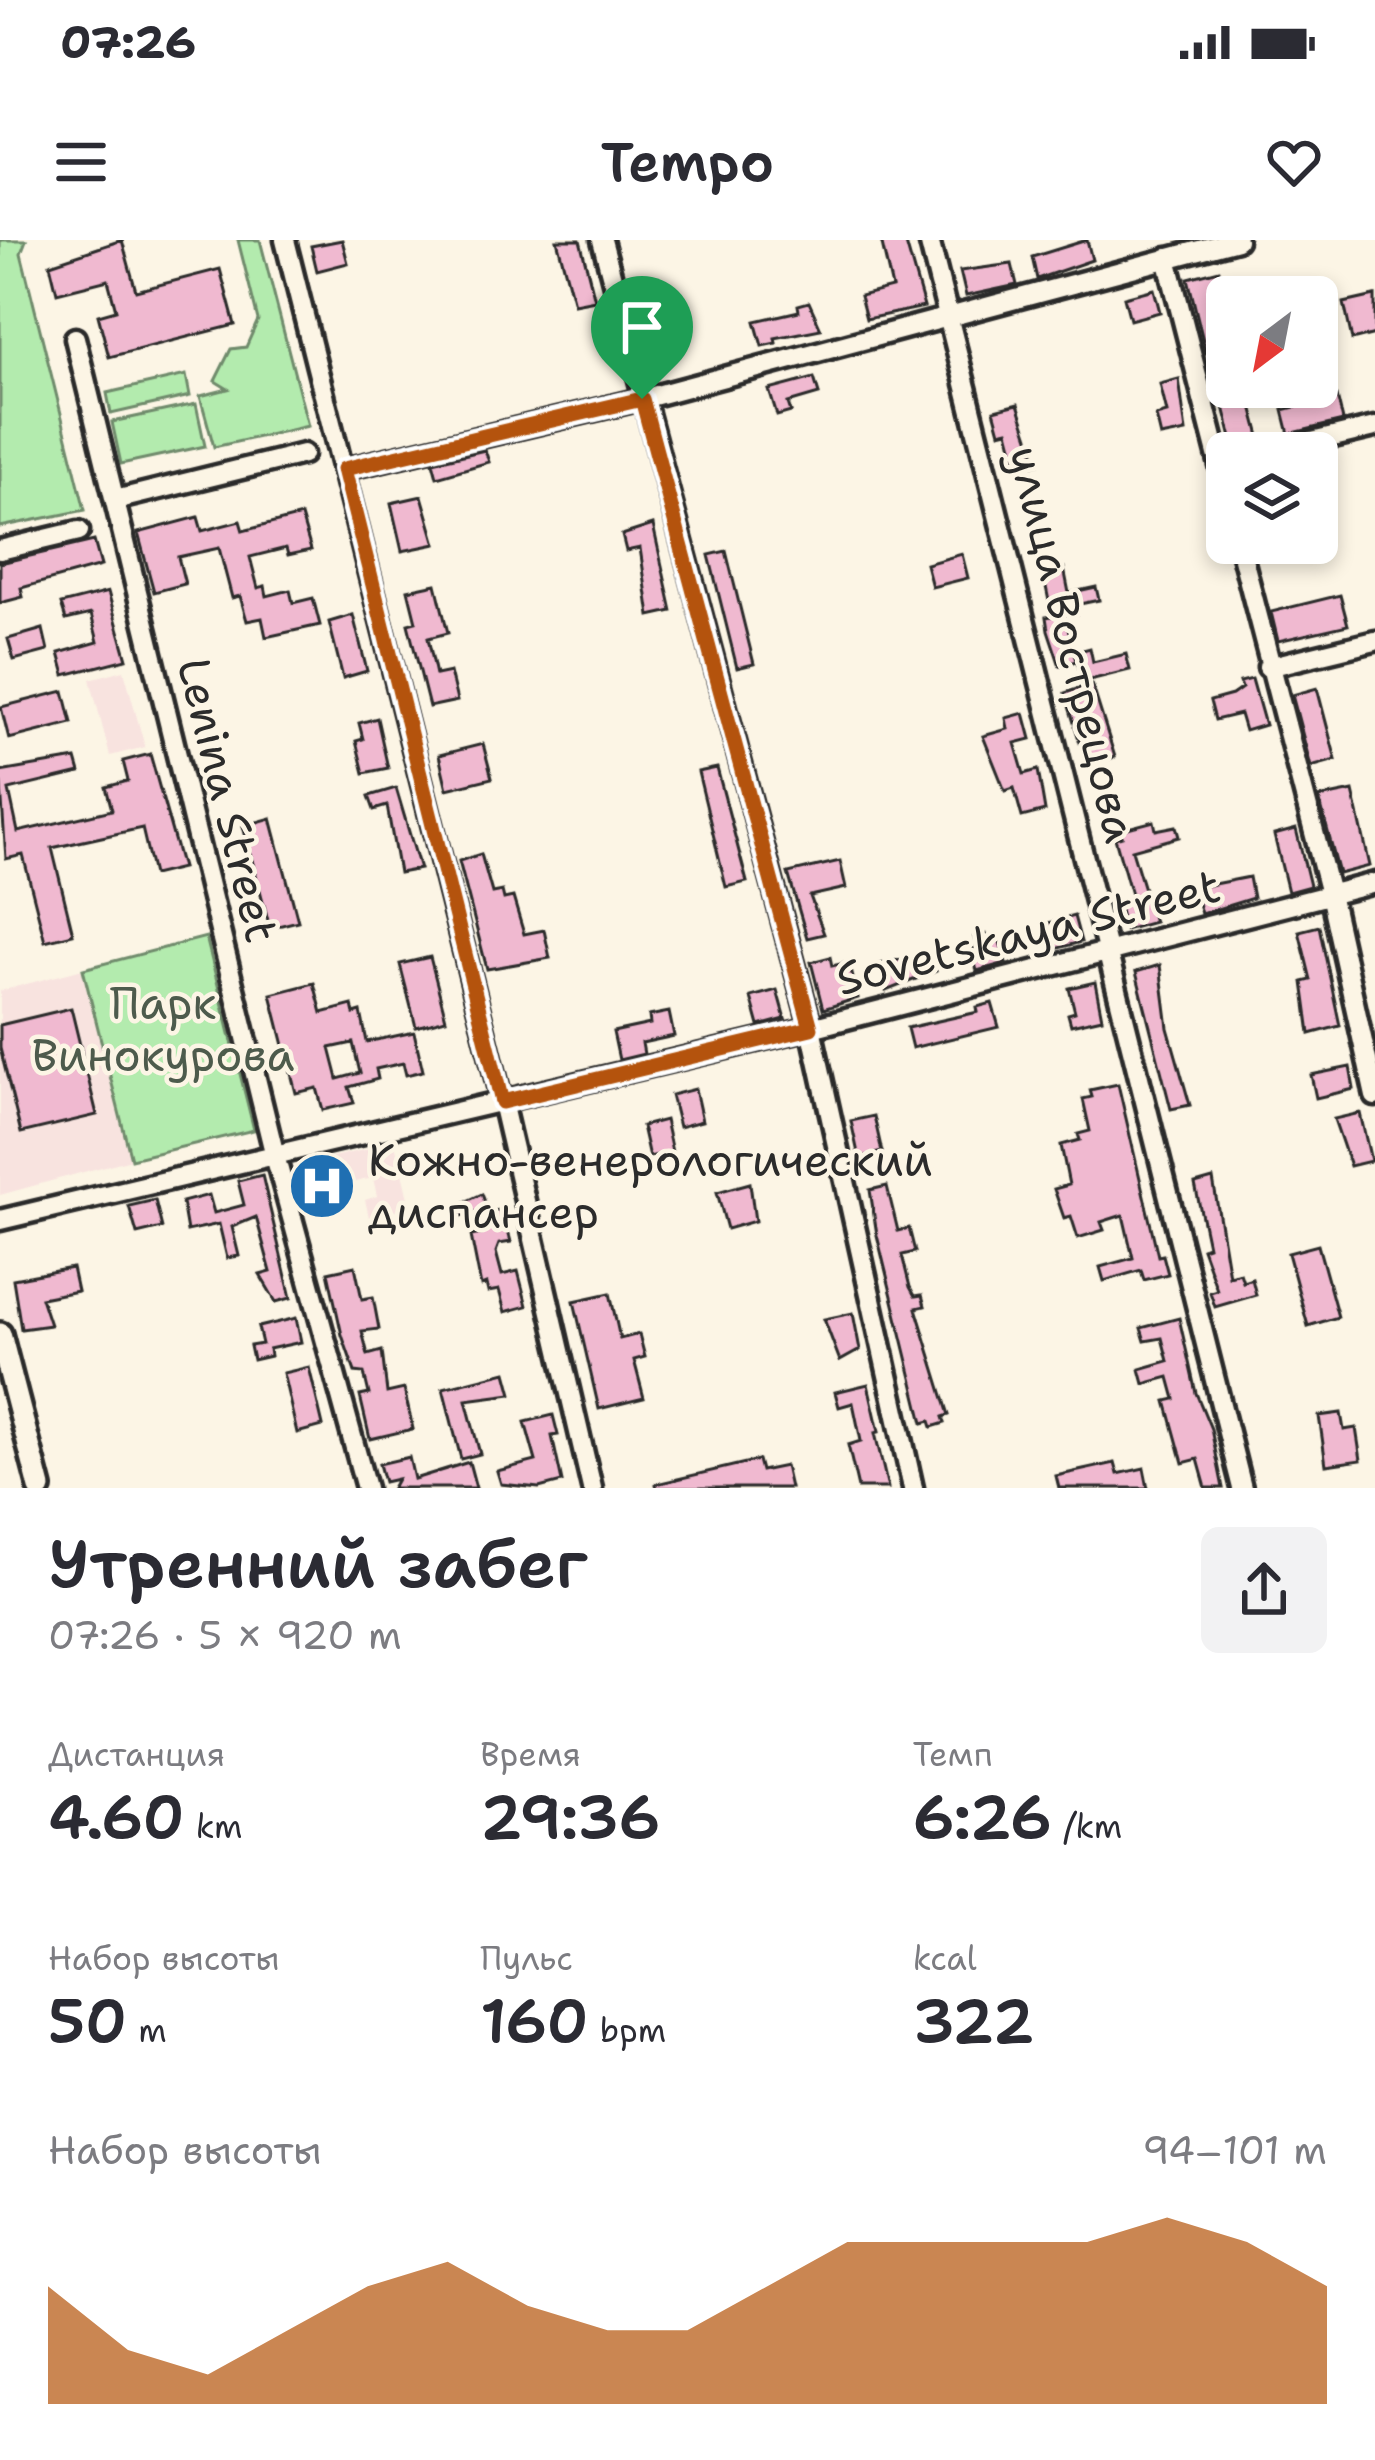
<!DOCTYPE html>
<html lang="ru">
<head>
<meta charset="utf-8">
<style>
  body { margin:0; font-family:"Shantell Sans",sans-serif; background:#f2f2f3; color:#2b2b33; height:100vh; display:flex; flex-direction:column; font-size:45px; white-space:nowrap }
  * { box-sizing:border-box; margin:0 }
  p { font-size:39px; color:#7c7c81 }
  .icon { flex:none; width:66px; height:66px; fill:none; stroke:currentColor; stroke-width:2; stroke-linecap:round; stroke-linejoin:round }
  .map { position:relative; height:1248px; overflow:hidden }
  .sheet { display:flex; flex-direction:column; background:#fff; flex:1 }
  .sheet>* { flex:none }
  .needle { width:78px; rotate:212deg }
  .tools { position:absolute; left:1206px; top:36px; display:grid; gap:24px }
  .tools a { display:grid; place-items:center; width:132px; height:132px; border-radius:18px; background:#fff; box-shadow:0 6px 18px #0003; font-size:60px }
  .pin { position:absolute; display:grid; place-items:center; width:102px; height:102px; color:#fff; margin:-123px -51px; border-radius:50% 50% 50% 0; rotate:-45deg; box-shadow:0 0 12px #0007 }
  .pin .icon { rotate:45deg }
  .round { display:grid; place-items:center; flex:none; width:126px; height:126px; border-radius:18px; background:#f2f2f3 }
  .summary { display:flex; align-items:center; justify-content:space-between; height:204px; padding:0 48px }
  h1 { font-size:66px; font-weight:600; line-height:90px }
  .figures { display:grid; grid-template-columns:repeat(3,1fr); gap:18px; height:204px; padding:12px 48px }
  .figures div { display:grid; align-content:center }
  .figures b { font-size:60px; font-weight:600 }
  .figures small { font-size:33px; font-weight:400 }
  .figures p { font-size:33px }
  .chart { height:336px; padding:24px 48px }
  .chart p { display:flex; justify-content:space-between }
  .chart svg { width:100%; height:216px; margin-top:12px; fill:#b45309; opacity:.7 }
  .status { display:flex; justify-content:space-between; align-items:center; height:84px; padding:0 60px; background:#fff; direction:ltr }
  .status svg { height:33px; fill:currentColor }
  header { display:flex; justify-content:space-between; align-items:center; height:156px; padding:0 48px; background:#fff; font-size:54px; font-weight:600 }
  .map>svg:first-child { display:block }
  .built { fill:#f8e3df }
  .green { fill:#b3ebae; stroke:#6f8b6c; stroke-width:3 }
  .building { fill:#f0b9d0; stroke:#2b2b2b; stroke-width:3; fill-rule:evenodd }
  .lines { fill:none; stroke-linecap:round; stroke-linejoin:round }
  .minor-casing { stroke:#2b2b2b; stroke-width:27 }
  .major-casing { stroke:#2b2b2b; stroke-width:30 }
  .minor { stroke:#fcf5e5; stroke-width:18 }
  .major { stroke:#fcf5e5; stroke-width:21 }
  .route-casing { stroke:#fff; stroke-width:24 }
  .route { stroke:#b45309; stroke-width:15 }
  .labels { text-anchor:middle; stroke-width:9; stroke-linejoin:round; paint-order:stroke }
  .street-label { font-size:45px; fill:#2b2b2b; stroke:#fcf5e5 }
  .park-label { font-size:45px; fill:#4d5b4c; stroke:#fcf5e5 }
  .poi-label { font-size:45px; fill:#2b2b2b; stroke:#fcf5e5; text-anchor:start }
</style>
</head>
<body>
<div class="status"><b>07:26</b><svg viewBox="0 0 49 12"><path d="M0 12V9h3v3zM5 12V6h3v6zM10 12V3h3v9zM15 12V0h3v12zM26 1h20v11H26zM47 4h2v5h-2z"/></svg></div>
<header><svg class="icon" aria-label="menu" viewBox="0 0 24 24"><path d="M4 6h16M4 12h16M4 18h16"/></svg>Tempo<svg class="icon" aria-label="heart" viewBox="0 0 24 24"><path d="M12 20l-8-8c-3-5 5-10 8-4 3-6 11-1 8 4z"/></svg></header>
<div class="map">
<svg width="1375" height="1248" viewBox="0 0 1375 1248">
  <rect width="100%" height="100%" fill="#fcf5e5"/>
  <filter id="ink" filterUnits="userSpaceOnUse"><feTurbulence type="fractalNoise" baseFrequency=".00833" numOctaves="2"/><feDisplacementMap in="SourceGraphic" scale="24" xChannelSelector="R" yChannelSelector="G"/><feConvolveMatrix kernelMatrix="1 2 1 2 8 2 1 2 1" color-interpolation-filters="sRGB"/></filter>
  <g filter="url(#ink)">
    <path class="built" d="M124 430 145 507 110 516 90 439Z
      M83 729 131 919 0 955V751Z
      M395 903 410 967 369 977 365 960 377 956 373 938 306 953 300 924Z"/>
    <path class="green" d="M0 0H26L21 13 85 270 0 287Z
      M238 0H260L308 186 214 207 200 156 228 149 215 141 231 109 246 107 258 80Z
      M186 135 190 156 111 174 107 153Z
      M196 164 205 206 121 224 112 182Z
      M206 697 254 890 131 919 83 729Z"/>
    <path class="building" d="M122 0 136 51 220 29 235 85 109 117 98 75 116 70 108 40 57 53 50 24Z
      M342 0 348 23 317 31 311 6Z
      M557 0H580L595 60 574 64Z
      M881 0H905L924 67 866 79 860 56 892 48Z
      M1087 0 1092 20 1037 39 1032 17Z
      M1012 24 1017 45 966 56 960 31Z
      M1219 30 1227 65V108L1206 113 1188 38Z
      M1154 49 1160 72 1130 80 1124 57Z
      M1375 56V94L1352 100 1344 63Z
      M809 62 821 89 775 98 776 103 762 106 755 81 799 71 798 65Z
      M814 138 819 154 788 163 791 172 777 176 769 150Z
      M1179 139 1186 192 1161 197 1156 176 1167 173 1160 144Z
      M1219 147H1247L1260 196 1233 202Z
      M1337 156 1343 181 1289 194 1283 170Z
      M1018 164 1038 224 1018 229 1008 190 1000 192 994 170Z
      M485 210 489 222 437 237 433 222Z
      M422 256 436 304 402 311 391 263Z
      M301 276 311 310 288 315 286 308 250 317 258 348 265 346 267 356 290 350 293 363 313 358 320 385 266 397 262 378 247 381 240 356 232 358 219 308 178 317 185 344 154 352 138 293 198 277 202 291 240 281 243 291Z
      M653 285 672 371 650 376 640 308 626 311 622 295Z
      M94 301 101 326 21 348 23 357 0 363V323Z
      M726 311 754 424 737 428 709 315Z
      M962 314 968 338 932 347 926 324Z
      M1064 328 1069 353 1096 347 1099 360 1075 365 1077 374 1065 377 1076 421 1060 426 1048 390 1046 377 1052 376 1043 332Z
      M436 344 448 393 428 398 436 435 450 432 457 461 429 467 408 384 416 382 408 350Z
      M108 352 127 419 65 435 59 413 98 402 91 374 66 380 61 364Z
      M1340 355 1348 385 1278 401 1271 372Z
      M353 375 367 431 343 438 329 382Z
      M43 389 48 411 14 420 8 399Z
      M1090 408 1093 422 1126 414 1130 430 1082 442 1075 412Z
      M1252 439 1265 485 1245 491 1240 474 1215 480 1210 461 1232 455 1242 448 1240 442Z
      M1092 444 1115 517 1087 526 1065 453Z
      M1317 448 1336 520 1311 527 1292 455Z
      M64 451 72 483 9 499 1 467Z
      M1024 473 1031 499 1015 503 1024 534 1038 530 1045 571 1022 577 1014 548 1005 551 983 496 1008 489 1006 478Z
      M377 478 388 528 364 533 356 501 363 499 359 483Z
      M483 504 492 538 447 549 439 515Z
      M150 514 182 628 153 635 142 588 52 608 73 694 45 701 23 615 6 619 0 532 76 519 80 533 9 550 18 592 112 570 106 547 128 541 123 521Z
      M717 528 747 642 726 647 698 532Z
      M396 548 420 629 399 633 387 566 374 570 369 556Z
      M1353 551 1370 626 1339 634 1319 558Z
      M271 578 298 681 270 688 243 586Z
      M1154 581 1156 590 1176 586 1179 597 1132 610 1154 682 1125 690 1118 662 1132 658 1115 598 1122 596 1120 590Z
      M1296 589 1310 646 1288 652 1274 595Z
      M481 614 492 653 502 651 504 659 513 657 524 694 544 690 550 718 487 729 459 621Z
      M840 621 846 648 810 656 824 694 807 698 788 633Z
      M1249 637 1253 658 1201 674 1194 648Z
      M1074 676 1081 702 1055 709 1048 683Z
      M1319 686 1340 786 1310 794 1303 742 1311 740 1299 691Z
      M986 694 988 702 999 698 1006 723 977 731 971 709 977 708 974 697Z
      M931 713 936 731 886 751 880 724Z
      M430 717 446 779 416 787 400 724Z
      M830 717 832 726 849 722 858 758 823 769 811 722Z
      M1160 725 1168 788 1190 865 1171 869 1136 732Z
      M1095 742 1102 778 1071 785 1068 774 1075 772 1069 748Z
      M314 743 322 773 352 765 354 774 361 772 367 802 414 792 423 831 406 835 403 823 376 829 378 839 349 847 354 863 323 870 317 848 296 853 271 754ZM353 803 360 833 338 839 330 808Z
      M777 750 785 779 759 786 751 757Z
      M992 763 999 787 912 808 907 788 978 772 977 767Z
      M71 768 97 875 21 893 0 808V785Z
      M669 772 674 796 642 803 644 814 619 820 613 792 650 784 649 776Z
      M1350 827 1354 849 1316 858 1311 835Z
      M1118 844 1158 1016 1163 1015 1168 1034 1144 1040 1141 1030 1104 1041 1100 1027 1133 1018 1123 975 1101 982 1104 990 1078 998 1071 976 1064 978 1054 949 1069 945 1061 905 1080 900 1078 894 1090 891 1083 859 1092 857 1090 850Z
      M695 849 702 881 679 887 671 855Z
      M1360 873 1371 921 1350 926 1334 879Z
      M874 876 882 912 859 918 851 881Z
      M665 880 672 912 649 917 642 886Z
      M262 935 291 1058 276 1062 260 1035 271 1032 256 977 232 987 239 1016 227 1018 219 984 187 991 182 962 209 955 214 973 244 965 238 941Z
      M1213 939 1229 1036 1240 1033 1243 1042 1252 1039 1256 1055 1215 1067 1210 1052 1217 1050 1202 1008 1208 1006 1195 944Z
      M750 943 755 981 727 989 717 952Z
      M887 946 898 991 909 988 915 1012 902 1015 910 1047 915 1056 922 1055 925 1066 916 1068 949 1175 943 1177 945 1183 932 1187 930 1181 923 1183 877 995 870 950Z
      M482 954 489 973 502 969 511 1002 499 1004 496 1012 502 1035 518 1031 527 1066 505 1072 499 1050 488 1052 486 1044 481 1046 471 996 481 994 475 972 455 978 452 968Z
      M155 960 162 988 137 994 129 966Z
      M1318 1005 1338 1077 1308 1086 1288 1013Z
      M355 1026 362 1059 373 1057 379 1089 362 1091 368 1115 382 1111 387 1153 404 1149 413 1189 370 1199 360 1156 369 1154 364 1133 355 1132 342 1095 328 1032Z
      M72 1028 77 1051 41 1058 50 1085 21 1089 13 1039Z
      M610 1053 620 1099 639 1094 645 1117 634 1120 644 1158 599 1169 574 1061Z
      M853 1073 860 1110 840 1121 824 1079Z
      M296 1078 301 1102 269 1109 270 1116 253 1120 250 1106 262 1104 258 1087Z
      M1179 1078 1196 1153 1211 1189 1223 1248H1206L1198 1219 1183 1223 1166 1161 1175 1159 1169 1137 1144 1144 1140 1129 1168 1121 1162 1098 1145 1101 1141 1088Z
      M309 1127 323 1186 297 1193 283 1133Z
      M506 1132 512 1154 466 1160 480 1214 461 1219 443 1148Z
      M868 1144 879 1192 875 1193 888 1248H858L848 1205 861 1201 853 1163 839 1167 835 1152Z
      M1341 1173 1344 1190 1356 1188 1361 1220 1326 1225 1319 1176Z
      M553 1175 558 1195 552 1196 562 1242 539 1248 501 1244 497 1231 536 1221 525 1182Z
      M409 1217 414 1239 469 1222 476 1248H392L397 1239 384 1242 379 1224Z
      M758 1220 761 1231 785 1226 790 1248H657L656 1244Z
      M1115 1223 1118 1234 1144 1228 1148 1248H1059L1056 1236Z"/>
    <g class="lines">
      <g class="minor-casing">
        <path id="minor" d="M285 0 502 862 592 1248
          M602 0 811 788 913 1248
          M929 0 1242 1248
          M1167 18 1227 253
          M75 98 274 912 366 1248
          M1266 213 1375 187
          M345 229 642 159 1237 0
          M115 260 303 214
          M1239 303 1330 654 1375 856
          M0 310 79 291
          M1268 427 1375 401
          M0 980 811 788 1375 643"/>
      </g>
      <g class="major-casing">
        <path id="major" d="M0 1094 40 1248"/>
      </g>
      <use href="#minor" class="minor"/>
      <use href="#major" class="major"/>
    </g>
  </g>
  <g class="lines" filter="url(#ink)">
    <g class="route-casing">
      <path id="route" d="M642 159 811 788 502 862 344 229Z"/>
    </g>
    <use href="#route" class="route"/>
  </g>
  <defs>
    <g id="hospital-disc" transform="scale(3.45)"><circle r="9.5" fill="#1f6fb2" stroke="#fcf5e5"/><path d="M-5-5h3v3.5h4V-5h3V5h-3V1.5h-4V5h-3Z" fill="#fff"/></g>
  </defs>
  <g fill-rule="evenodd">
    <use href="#hospital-disc" x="322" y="946"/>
  </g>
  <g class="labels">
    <g class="street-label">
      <text transform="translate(1073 404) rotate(76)" y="16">улица Вострецова</text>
      <text transform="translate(228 560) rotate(76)" y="16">Lenina Street</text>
      <text transform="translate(1028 692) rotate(-14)" y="16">Sovetskaya Street</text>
    </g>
    <g class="park-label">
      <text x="163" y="779">Парк<tspan x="163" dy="52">Винокурова</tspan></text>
    </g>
    <g class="poi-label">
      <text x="368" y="936">Кожно-венерологический<tspan x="368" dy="52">диспансер</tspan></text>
    </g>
  </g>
</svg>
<div class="tools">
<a><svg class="needle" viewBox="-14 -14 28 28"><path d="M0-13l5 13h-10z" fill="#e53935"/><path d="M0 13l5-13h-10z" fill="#7c7c81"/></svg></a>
<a><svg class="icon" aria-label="layers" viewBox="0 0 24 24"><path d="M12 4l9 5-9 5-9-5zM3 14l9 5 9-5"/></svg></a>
</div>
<div class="pin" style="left:642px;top:159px;background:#1e9e55"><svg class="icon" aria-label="arrive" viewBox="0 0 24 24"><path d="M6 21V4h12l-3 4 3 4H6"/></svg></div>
</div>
<section class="sheet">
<div class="summary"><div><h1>Утренний забег</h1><p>07:26 · 5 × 920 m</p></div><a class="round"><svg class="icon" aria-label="share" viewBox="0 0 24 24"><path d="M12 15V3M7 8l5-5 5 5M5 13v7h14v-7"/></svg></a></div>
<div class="figures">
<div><p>Дистанция</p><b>4.60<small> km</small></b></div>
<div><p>Время</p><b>29:36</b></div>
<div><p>Темп</p><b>6:26<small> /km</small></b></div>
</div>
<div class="figures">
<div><p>Набор высоты</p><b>50<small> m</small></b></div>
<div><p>Пульс</p><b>160<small> bpm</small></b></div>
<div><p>kcal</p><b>322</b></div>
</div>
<div class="chart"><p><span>Набор высоты</span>94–101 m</p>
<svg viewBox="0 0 160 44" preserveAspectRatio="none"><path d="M0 44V20L10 33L20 38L30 29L40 20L50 15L60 24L70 29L80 29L90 20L100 11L110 11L120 11L130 11L140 6L150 11L160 20V44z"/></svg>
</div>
</section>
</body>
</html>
